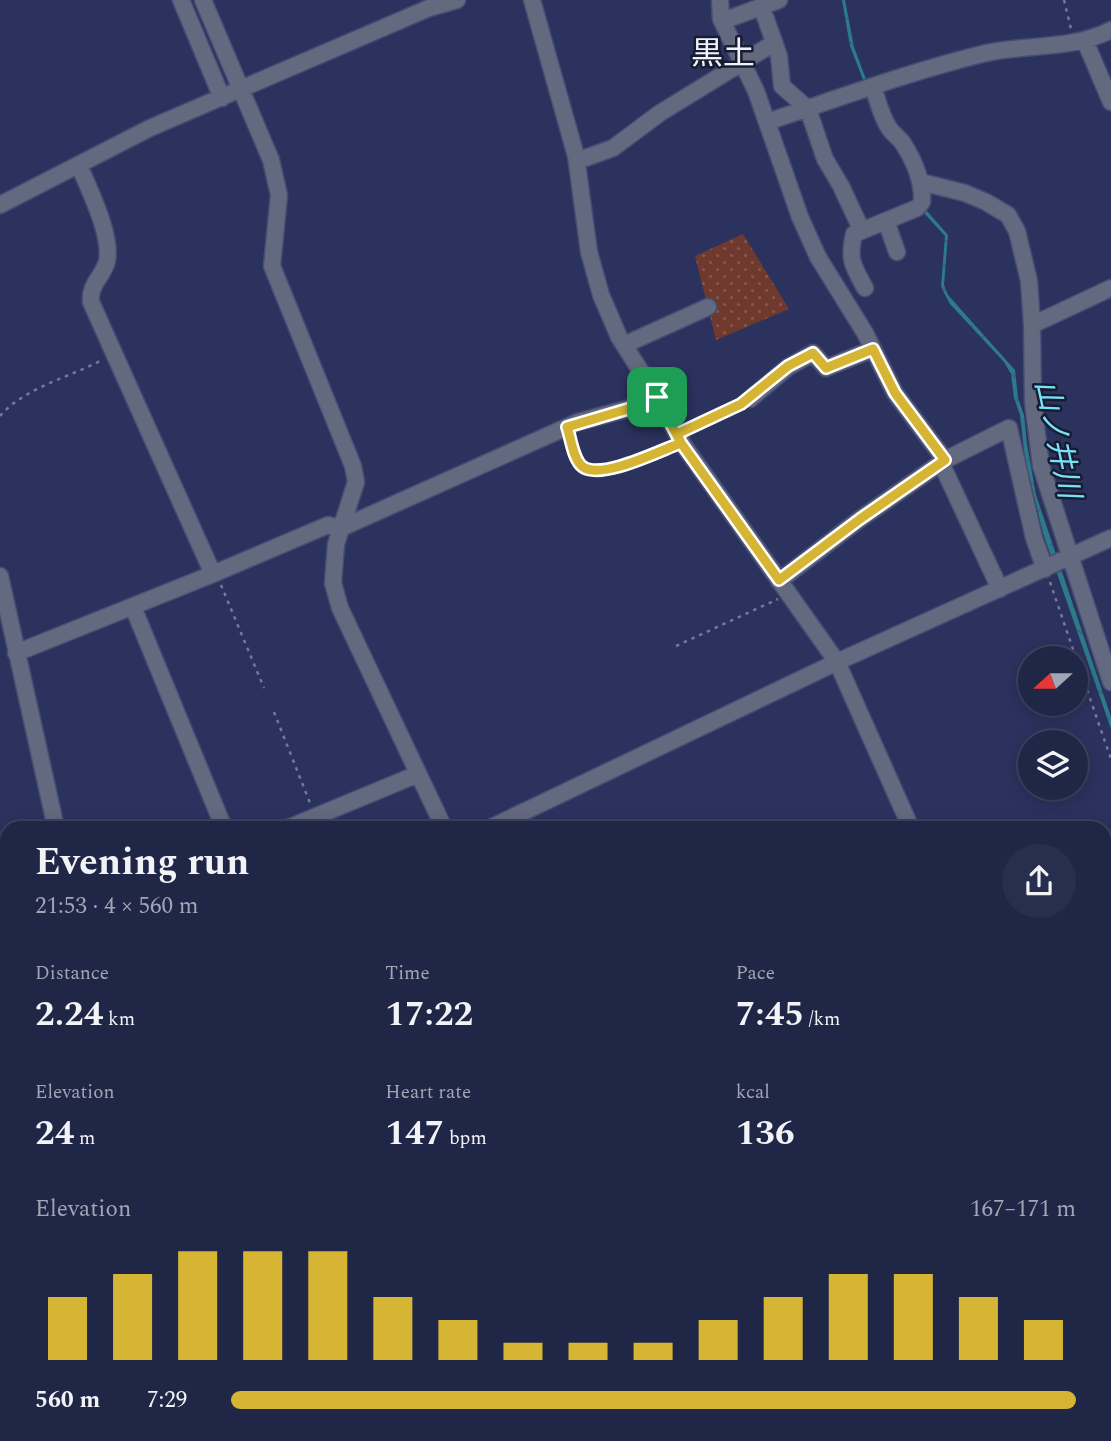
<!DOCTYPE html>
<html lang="en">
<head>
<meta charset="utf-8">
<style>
  body { margin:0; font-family:Spectral,"Noto Sans JP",serif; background:#282e4d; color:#f1f3f6; height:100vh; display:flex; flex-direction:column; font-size:26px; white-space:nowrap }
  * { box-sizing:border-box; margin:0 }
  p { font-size:23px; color:#a2a5b3 }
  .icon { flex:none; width:38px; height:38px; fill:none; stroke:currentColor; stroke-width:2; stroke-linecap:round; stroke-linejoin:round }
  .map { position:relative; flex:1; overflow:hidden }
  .panel { position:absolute; left:0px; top:821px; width:1111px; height:621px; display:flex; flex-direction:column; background:#202646; border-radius:21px 21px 0 0; box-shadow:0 4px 18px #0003,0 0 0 2px #3d435f }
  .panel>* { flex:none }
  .needle { width:46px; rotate:249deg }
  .buttons { position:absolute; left:1018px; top:646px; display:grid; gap:14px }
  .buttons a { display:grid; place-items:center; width:70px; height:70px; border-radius:50%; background:#202646; box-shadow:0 4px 18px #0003,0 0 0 2px #3d435f; font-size:35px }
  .pin { position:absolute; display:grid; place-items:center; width:60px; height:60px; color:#fff; margin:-30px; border-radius:14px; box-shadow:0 4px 10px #0006 }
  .round { display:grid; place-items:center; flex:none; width:74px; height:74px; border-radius:37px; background:#282e4d }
  .summary { display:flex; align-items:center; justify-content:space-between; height:119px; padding:0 35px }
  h1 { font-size:38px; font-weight:700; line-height:52px }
  .stats { display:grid; grid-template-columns:repeat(3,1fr); gap:10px; height:119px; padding:7px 35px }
  .stats div { display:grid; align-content:center }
  .stats b { font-size:35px; font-weight:700 }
  .stats small { font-size:19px; font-weight:400 }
  .stats p { font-size:19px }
  .chart { height:196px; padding:14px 35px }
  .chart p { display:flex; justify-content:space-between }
  .chart svg { width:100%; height:126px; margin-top:7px; stroke:#d6b534; stroke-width:6 }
  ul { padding:0 35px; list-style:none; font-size:23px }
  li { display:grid; grid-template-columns:112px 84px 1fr; align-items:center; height:52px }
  li i { height:18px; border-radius:9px; background:#d6b534 }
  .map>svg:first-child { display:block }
  .grass { fill:url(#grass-dots) }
  .water { fill:url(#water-ripples) }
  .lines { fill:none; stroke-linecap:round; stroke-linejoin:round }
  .minor-casing { stroke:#464d74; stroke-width:19 }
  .major-casing { stroke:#464d74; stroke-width:24 }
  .path { stroke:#737999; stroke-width:2.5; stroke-dasharray:3.5 5; stroke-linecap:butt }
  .minor { stroke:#63697e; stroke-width:16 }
  .major { stroke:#8e99c5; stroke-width:21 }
  .route-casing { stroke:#fff; stroke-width:14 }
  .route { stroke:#d6b534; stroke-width:9 }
  .labels { text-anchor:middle; stroke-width:5; stroke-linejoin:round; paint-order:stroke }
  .water-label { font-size:30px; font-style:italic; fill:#79e2fa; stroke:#181c30 }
  .quarter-label { font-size:32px; fill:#eff3fe; stroke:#181c30 }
</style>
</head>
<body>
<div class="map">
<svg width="1111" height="1441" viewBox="0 0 1111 1441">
  <defs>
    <pattern id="grass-dots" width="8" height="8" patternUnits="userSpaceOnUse" patternTransform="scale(1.75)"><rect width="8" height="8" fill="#6f392d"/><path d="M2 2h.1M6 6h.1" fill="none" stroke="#84564c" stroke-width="1.8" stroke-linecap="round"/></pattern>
    <pattern id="water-ripples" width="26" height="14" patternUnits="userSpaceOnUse" patternTransform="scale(1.75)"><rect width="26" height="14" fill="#2c7a8a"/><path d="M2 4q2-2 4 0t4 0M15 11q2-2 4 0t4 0" fill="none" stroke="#3a626b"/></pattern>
  </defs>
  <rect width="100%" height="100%" fill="#2b325e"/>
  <path class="grass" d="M743 234 789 309 716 340 695 256Z"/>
  <path class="water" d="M842 0H845L854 47 860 63 872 96 901 148 913 183 897 149 877 124 870 98 850 46Z
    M920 203 948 235 944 285 948 295 1015 370 1018 398 1024 415 1027 444 1036 495 1111 717V729L1043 533 1025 459 1020 415 1014 398 1011 374 1004 362 950 304 941 287 945 236 922 211Z"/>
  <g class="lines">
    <g class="minor-casing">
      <path id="minor" d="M181 0 222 98
        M203 0 271 160 279 195 272 266 353 466 356 482 336 544 333 583 340 608 444 828
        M532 0 576 156 589 252 601 295 619 337 657 397 682 443 837 662 911 828
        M720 0 721 19 756 91 800 217 818 257 865 333 895 393 945 460
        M762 8 779 56 782 86 808 109 825 159 841 186 862 231
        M723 21 779 0
        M1085 41 1111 102
        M767 122C839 98 912 71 986 53 1027 44 1072 50 1111 30
        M577 161 613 148 660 113 774 43
        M79 165C89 190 112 234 107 261 103 277 89 284 91 302L213 574
        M921 182 965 193 986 202 1008 215 1017 231 1029 281 1032 325 1033 402 1041 466 1111 682
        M0 205 150 128 429 8 457 0
        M886 221 897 252
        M865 288C853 266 848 260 854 234L917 208 922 202C923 182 914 161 904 145 900 138 893 134 889 128 881 116 878 101 873 87
        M1032 325 1111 288
        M624 345 708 307
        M750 399 788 367 813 353 826 368 873 349
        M942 465 1000 589
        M0 576 56 828
        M779 581 860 519 945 460 1009 428 1034 538 1045 569
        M133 607 224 828
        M16 653 213 574 328 525 341 528 578 422 638 406 657 397
        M288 828 418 774
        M490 828 837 662 1111 538
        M0 859 7 857
        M1104 1003 1111 1000
        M0 1091 7 1090
        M0 1190 7 1196
        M1104 1232 1111 1244
        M0 1235 7 1225
        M580 1435 583 1441
        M840 1435 843 1441
        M197 1441 201 1435"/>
    </g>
    <g class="major-casing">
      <path id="major" d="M1104 1380 1111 1372
        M1054 1441 1059 1435"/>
    </g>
    <path class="path" d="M1064 0 1071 29
      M0 416C24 388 70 377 102 360
      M690 428 738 405
      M571 440C574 448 576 460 583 466 600 480 649 455 669 448
      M1050 582 1076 658
      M221 585 264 688
      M676 646 778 599
      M1076 658 1111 759
      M274 712 310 803"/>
    <use href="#minor" class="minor"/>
    <use href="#major" class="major"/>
  </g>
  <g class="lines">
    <g class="route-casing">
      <path id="route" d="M657 397 638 406 567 427C571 438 573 460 583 467 602 480 661 450 681 443L677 434 741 404 788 366 813 353 826 368 873 349 895 393 945 460 860 519 779 580 681 443 657 397"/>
    </g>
    <use href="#route" class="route"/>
  </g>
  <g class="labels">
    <g class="water-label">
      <text transform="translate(1058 439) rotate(78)" y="10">山ノ井川</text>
    </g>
    <g class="quarter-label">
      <text x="723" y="64">黒土</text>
    </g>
  </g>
</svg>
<div class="buttons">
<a><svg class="needle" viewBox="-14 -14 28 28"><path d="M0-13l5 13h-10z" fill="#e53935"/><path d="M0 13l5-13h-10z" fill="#a2a5b3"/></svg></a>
<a><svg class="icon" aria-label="layers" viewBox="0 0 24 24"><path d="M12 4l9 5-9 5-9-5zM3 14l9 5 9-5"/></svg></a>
</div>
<div class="pin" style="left:657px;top:397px;background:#1e9e55"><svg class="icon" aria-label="arrive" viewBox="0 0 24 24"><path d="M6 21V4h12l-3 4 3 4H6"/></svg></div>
<section class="panel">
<div class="summary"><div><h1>Evening run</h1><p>21:53 · 4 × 560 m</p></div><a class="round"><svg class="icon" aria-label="share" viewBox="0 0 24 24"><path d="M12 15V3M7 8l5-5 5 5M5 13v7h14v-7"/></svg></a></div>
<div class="stats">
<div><p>Distance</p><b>2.24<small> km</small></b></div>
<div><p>Time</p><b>17:22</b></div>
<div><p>Pace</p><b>7:45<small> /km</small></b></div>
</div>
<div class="stats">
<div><p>Elevation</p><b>24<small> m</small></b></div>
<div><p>Heart rate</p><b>147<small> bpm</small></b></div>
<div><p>kcal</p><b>136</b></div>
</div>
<div class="chart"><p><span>Elevation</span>167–171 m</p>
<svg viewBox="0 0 160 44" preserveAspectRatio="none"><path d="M5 44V22M15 44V14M25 44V6M35 44V6M45 44V6M55 44V22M65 44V30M75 44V38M85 44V38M95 44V38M105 44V30M115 44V22M125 44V14M135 44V14M145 44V22M155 44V30"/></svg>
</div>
<ul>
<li><b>560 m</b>7:29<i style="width:100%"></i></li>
</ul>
</section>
</div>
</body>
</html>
